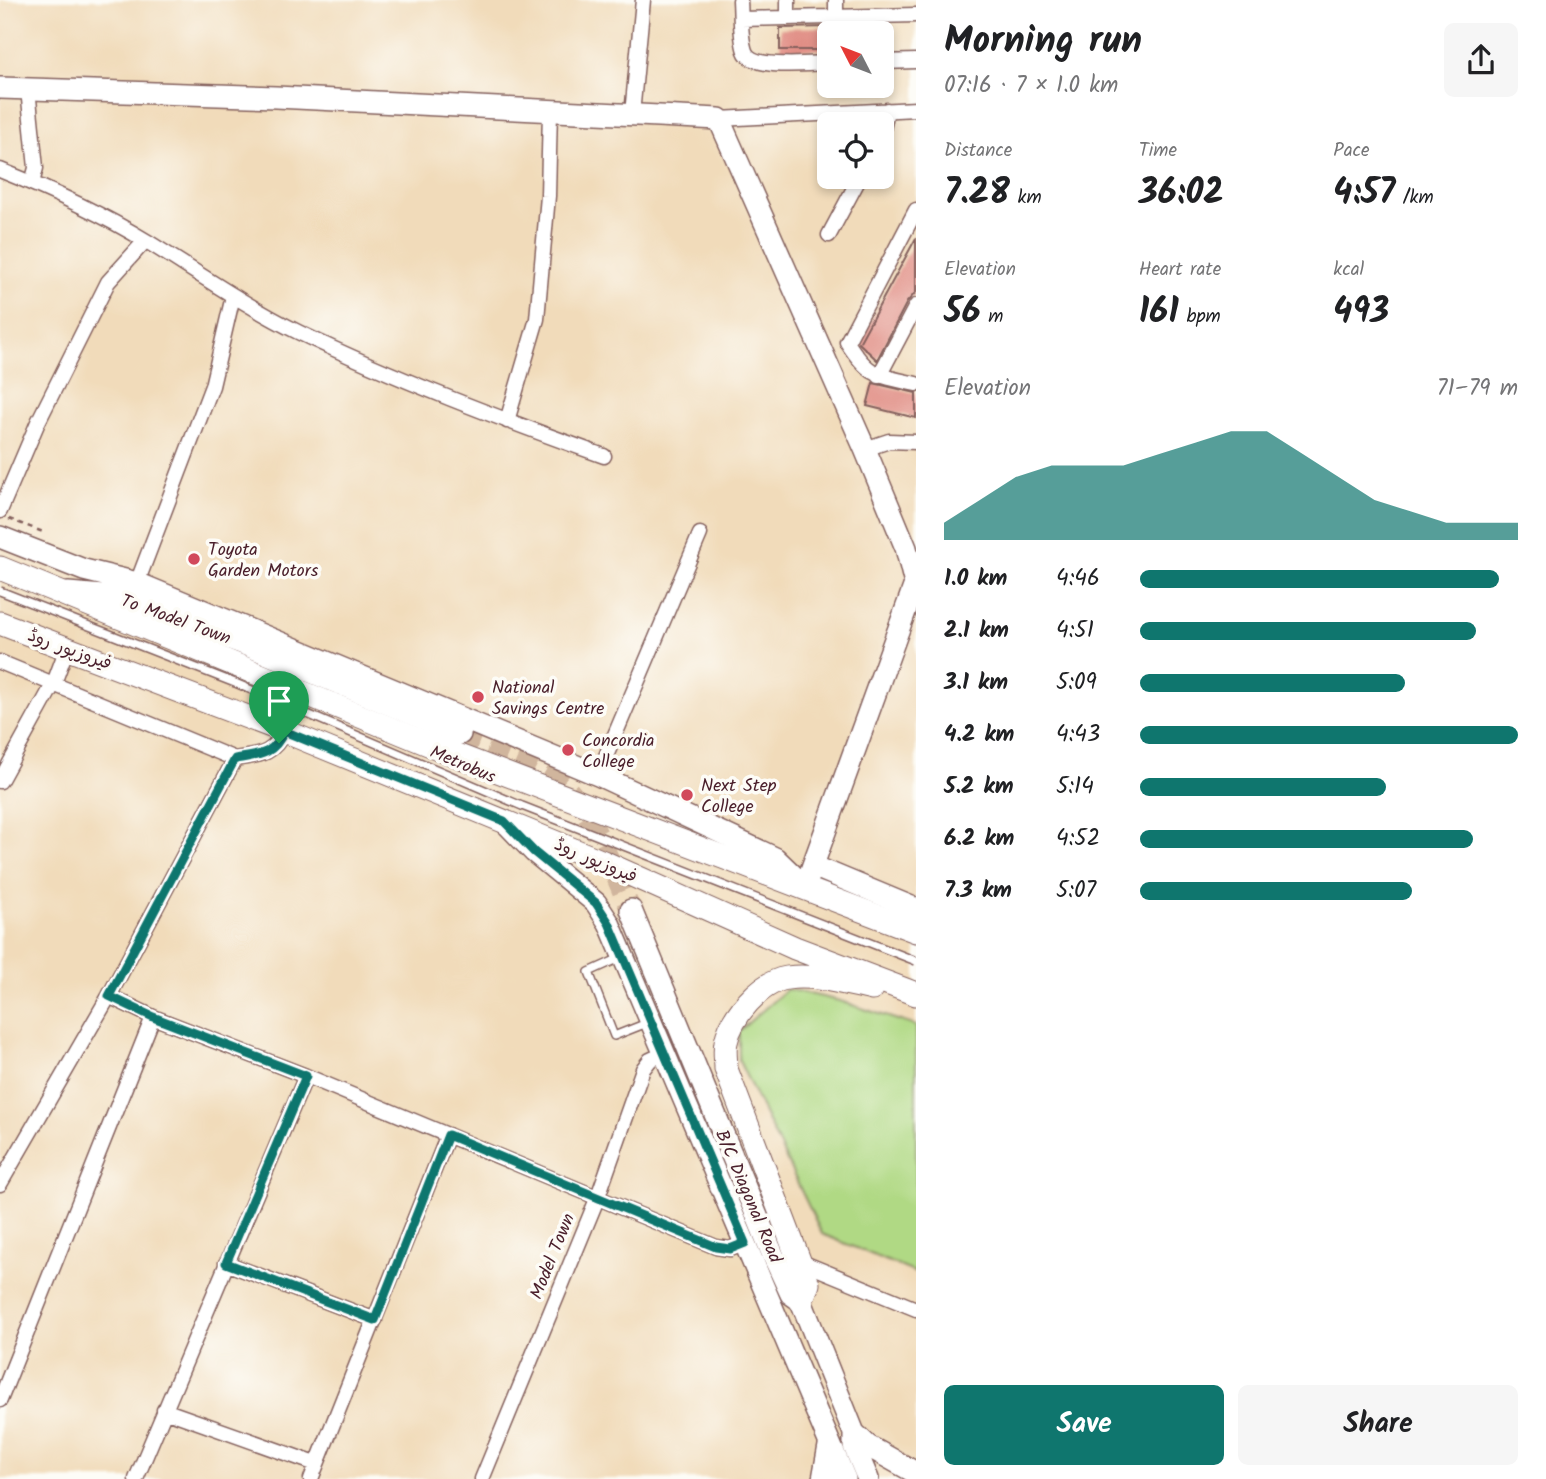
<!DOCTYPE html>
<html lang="en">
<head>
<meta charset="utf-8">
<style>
  body { margin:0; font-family:Kalam,"Playpen Sans Arabic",sans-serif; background:#f6f6f6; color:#202124; height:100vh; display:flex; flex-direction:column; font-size:26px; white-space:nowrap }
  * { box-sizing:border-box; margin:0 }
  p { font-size:23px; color:#757577 }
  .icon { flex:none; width:38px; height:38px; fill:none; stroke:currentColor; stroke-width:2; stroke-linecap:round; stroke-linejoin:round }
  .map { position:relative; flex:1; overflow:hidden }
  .panel { display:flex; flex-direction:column; background:#fff; width:630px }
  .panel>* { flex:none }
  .needle { width:46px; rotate:312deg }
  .buttons { position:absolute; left:817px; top:21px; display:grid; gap:14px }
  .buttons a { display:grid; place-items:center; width:77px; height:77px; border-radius:10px; background:#fff; box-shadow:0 4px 10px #0003; font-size:35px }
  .pin { position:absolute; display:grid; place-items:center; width:60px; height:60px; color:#fff; margin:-72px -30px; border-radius:50% 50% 50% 0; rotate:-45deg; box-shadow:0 0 7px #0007 }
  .pin .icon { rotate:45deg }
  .round { display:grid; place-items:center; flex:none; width:74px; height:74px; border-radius:10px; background:#f6f6f6 }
  .overview { display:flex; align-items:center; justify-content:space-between; height:119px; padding:0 28px }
  h1 { font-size:38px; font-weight:800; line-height:52px }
  .figures { display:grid; grid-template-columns:repeat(3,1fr); gap:10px; height:119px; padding:7px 28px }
  .figures div { display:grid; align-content:center }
  .figures b { font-size:35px; font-weight:800 }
  .figures small { font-size:19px; font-weight:400 }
  .figures p { font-size:19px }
  .chart { height:196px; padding:14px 28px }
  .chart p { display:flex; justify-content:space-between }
  .chart svg { width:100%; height:126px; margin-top:7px; fill:#0f766e; opacity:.7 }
  .cta { display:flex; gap:14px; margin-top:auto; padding:14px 28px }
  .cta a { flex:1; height:80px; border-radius:10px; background:#0f766e; color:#fff; font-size:28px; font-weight:800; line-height:80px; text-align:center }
  .cta a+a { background:#f6f6f6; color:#202124 }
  ul { padding:0 28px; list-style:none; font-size:23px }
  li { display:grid; grid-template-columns:112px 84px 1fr; align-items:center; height:52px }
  li i { height:18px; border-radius:9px; background:#0f766e }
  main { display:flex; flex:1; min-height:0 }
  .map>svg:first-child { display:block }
  .green { fill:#b0d984; stroke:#7d7c58; stroke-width:2 }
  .building { fill:#e18e85 }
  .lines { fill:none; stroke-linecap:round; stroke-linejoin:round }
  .secondary-tunnel { stroke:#d0b59d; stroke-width:21; stroke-dasharray:21 10; stroke-linecap:butt }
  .lane-casing { stroke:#84615d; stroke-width:10 }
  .street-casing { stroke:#84615d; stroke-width:17 }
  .secondary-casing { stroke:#84615d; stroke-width:24 }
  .primary-casing { stroke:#84615d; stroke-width:25 }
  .path { stroke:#84615d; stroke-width:2.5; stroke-dasharray:5 5; stroke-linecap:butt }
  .lane { stroke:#fff; stroke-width:7 }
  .street { stroke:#fff; stroke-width:14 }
  .secondary { stroke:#fff; stroke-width:21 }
  .primary { stroke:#fff; stroke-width:23 }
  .lane-bridge-casing { stroke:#84615d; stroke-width:10; stroke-linecap:butt }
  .lane-bridge { stroke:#fff; stroke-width:7 }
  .route-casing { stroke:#fff; stroke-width:14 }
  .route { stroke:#0f766e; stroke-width:9 }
  .poi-dot { fill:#d1495b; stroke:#fdfcf7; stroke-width:2.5 }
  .labels { text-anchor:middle; stroke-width:7; stroke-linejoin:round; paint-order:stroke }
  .poi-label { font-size:18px; fill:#4a1f2b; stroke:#fdfcf7; text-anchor:start }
  .street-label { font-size:18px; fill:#4a1f2b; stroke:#fdfcf7 }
</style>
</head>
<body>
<main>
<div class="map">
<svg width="916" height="1479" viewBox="0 0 916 1479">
  <rect width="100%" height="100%" fill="#fdfcf7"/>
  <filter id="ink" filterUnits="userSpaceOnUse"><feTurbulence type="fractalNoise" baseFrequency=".0143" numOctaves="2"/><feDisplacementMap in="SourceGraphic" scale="14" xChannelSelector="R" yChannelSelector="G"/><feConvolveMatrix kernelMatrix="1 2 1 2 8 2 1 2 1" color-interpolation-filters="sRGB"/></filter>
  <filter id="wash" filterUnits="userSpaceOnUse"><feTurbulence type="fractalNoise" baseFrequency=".00686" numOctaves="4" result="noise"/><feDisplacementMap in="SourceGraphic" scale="28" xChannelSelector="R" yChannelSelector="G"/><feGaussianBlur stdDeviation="1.57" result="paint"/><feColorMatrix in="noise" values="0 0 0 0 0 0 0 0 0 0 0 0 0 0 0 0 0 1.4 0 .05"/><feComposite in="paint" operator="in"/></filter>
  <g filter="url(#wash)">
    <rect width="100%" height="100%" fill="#f1dbba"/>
    <path class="green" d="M787 989 840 1001 916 1026V1273L822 1234 739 1061V1031Z"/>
    <g id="blocks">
      <path class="building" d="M830 27V50H780V28Z
        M916 238V292L907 302 877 360 859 343Z
        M873 383 916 393V418L867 406Z"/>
    </g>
  </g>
  <g filter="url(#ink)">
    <use href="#blocks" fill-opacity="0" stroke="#84615d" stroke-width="2"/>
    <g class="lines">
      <path class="secondary-tunnel" d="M460 734C493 748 534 760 561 783 593 810 613 872 631 910"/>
      <g class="lane-casing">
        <path id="lane" d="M620 958 589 972 614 1036 647 1023"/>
      </g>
      <g class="street-casing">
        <path id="street" d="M740 0C741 16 740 36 745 51 752 71 811 63 830 63
          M788 0V17
          M836 16V0
          M741 19 916 15
          M882 62 916 61
          M28 89 36 168 32 183
          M632 114 643 0
          M719 119 916 109
          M882 134 887 110
          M0 170C50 190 102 214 148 242 198 273 246 306 298 332 397 380 501 419 604 456
          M916 210 847 342C869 377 877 375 916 384
          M829 235 860 177
          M879 376 916 306
          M507 421 537 319 548 196 550 110
          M865 449 889 441 916 442
          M0 511 38 422 108 282 145 241
          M137 583 212 386 233 296
          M0 662 235 759C259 755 274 755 284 731
          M598 775 700 534
          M0 781 54 683 67 648
          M109 996 153 1017 306 1076 716 1247 730 1249 745 1243
          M0 1184 109 996 235 759
          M799 1261 916 1309
          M226 1263 375 1320
          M0 1400 153 1017
          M164 1410 316 1464
          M136 1479 306 1076
          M311 1479 448 1135
          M482 1479 597 1199 643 1069 650 1060 663 1054"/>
      </g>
      <g class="secondary-casing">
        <path id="secondary" d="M0 88 276 97 719 119 865 449 906 548 915 584 805 887 775 858 598 775 137 583 84 570 0 537
          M68 593 114 597 239 642 460 734
          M505 822 534 852 596 903 609 923 845 1479
          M813 866 916 909
          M631 910 773 1255 791 1294 801 1301 854 1433V1446L868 1479
          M854 1433 868 1446 916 1473
          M823 1479 829 1446"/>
      </g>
      <g class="primary-casing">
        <path id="primary" d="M0 568 438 748 916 931
          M0 623 284 731 603 862 795 948 916 994
          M801 1301 808 1284 726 1069C726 1060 724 1050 726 1042 731 1017 760 982 787 978 815 974 844 983 872 989"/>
      </g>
      <path class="path" d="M9 519 43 532 42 535"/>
      <use href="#lane" class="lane"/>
      <use href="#street" class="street"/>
      <use href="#secondary" class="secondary"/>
      <use href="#primary" class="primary"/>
      <g class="lane-bridge-casing">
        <path id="lane-bridge" d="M0 591 235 683 522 806 916 961"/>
      </g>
      <use href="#lane-bridge" class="lane-bridge"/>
    </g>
  </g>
  <g class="lines" filter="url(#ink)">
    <g class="route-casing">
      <path id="route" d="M284 731 504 821 534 852 596 903 609 923 745 1243 730 1249 716 1247 448 1135 375 1320 226 1263 306 1076 153 1017 109 996 235 759C259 755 274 755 284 731Z"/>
    </g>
    <use href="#route" class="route"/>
  </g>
  <g class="poi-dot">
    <circle cx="194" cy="559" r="7"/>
    <circle cx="478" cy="697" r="7"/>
    <circle cx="568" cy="750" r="7"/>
    <circle cx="687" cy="795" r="7"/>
  </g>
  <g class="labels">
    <g class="poi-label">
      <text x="208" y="555">Toyota<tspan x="208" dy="21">Garden Motors</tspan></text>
      <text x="492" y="693">National<tspan x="492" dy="21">Savings Centre</tspan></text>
      <text x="582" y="746">Concordia<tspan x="582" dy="21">College</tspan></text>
      <text x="701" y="791">Next Step<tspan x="701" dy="21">College</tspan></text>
    </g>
    <g class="street-label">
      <text transform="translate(176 619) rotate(20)" y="6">To Model Town</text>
      <text transform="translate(70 649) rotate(20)" y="6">فیروزپور روڈ</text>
      <text transform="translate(463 764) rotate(23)" y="6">Metrobus</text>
      <text transform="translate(596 860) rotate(23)" y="6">فیروزپور روڈ</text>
      <text transform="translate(749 1196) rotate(67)" y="6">B/C Diagonal Road</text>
      <text transform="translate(552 1256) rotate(-68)" y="6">Model Town</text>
    </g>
  </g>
</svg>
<div class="buttons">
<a><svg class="needle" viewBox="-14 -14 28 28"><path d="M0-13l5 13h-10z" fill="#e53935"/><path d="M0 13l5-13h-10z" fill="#757577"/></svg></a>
<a><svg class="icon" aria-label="locate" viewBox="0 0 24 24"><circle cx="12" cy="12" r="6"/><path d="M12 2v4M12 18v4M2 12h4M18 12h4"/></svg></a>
</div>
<div class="pin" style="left:279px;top:743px;background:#1e9e55"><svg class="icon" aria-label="arrive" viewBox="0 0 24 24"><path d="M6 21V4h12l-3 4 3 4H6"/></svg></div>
</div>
<section class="panel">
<div class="overview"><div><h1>Morning run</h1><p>07:16 · 7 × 1.0 km</p></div><a class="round"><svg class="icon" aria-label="share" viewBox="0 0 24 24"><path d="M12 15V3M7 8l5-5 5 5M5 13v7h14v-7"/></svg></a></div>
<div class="figures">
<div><p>Distance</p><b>7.28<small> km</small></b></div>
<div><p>Time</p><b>36:02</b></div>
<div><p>Pace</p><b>4:57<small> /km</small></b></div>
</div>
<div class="figures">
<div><p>Elevation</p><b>56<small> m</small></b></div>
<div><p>Heart rate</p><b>161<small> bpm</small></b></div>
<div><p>kcal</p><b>493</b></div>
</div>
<div class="chart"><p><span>Elevation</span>71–79 m</p>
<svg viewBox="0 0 160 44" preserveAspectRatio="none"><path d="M0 44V38L10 30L20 22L30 18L40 18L50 18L60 14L70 10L80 6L90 6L100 14L110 22L120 30L130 34L140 38L150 38L160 38V44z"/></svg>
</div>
<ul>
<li><b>1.0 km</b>4:46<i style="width:95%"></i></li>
<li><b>2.1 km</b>4:51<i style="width:89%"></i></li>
<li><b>3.1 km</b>5:09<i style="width:70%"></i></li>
<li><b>4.2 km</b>4:43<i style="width:100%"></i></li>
<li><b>5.2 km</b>5:14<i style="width:65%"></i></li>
<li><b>6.2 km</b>4:52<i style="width:88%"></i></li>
<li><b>7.3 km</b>5:07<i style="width:72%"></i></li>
</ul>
<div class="cta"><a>Save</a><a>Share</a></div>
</section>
</main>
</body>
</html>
